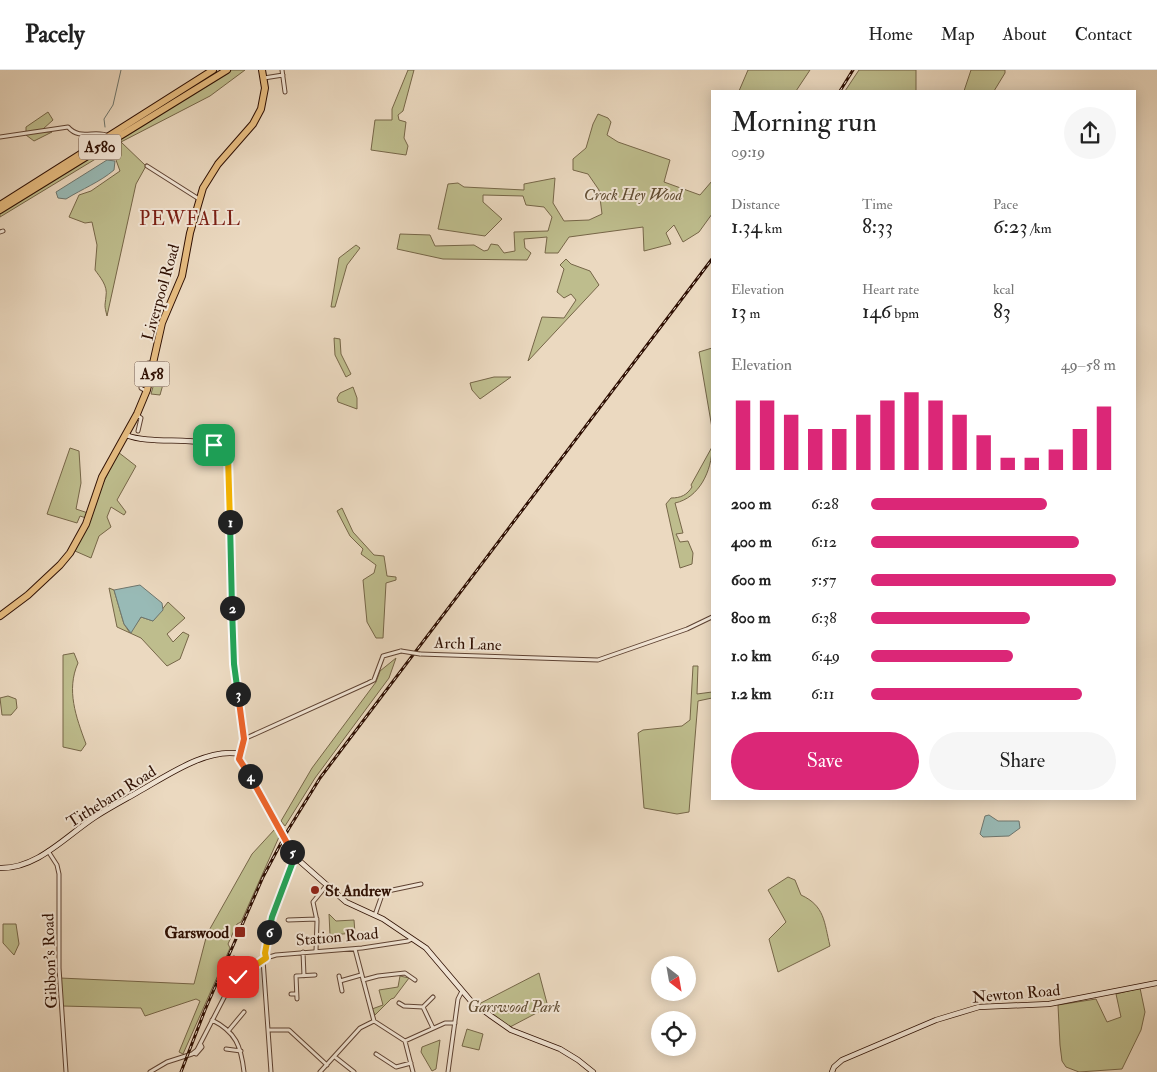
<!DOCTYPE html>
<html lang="en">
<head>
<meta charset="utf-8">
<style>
  body { margin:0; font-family:"IM FELL Double Pica",serif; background:#f6f6f6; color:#222; height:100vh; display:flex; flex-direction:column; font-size:19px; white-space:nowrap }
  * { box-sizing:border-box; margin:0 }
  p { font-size:16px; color:#767676 }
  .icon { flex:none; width:28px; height:28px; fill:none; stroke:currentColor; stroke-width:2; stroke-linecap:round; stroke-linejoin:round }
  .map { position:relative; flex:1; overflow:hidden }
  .panel { position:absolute; left:711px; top:20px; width:425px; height:710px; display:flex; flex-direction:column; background:#fff; border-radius:0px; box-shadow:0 2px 12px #0003 }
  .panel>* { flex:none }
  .needle { width:32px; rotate:149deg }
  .fabs { position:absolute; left:651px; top:886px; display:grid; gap:10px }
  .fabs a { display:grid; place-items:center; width:45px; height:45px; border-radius:50%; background:#fff; box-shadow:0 2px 12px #0003; font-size:25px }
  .pin { position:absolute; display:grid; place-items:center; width:42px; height:42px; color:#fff; margin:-21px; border-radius:10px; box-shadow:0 2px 8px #0006 }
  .km { position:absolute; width:25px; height:25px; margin:-12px; border-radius:50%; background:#222; color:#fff; font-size:14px; line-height:25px; text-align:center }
  .round { display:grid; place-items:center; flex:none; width:52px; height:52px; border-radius:26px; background:#f6f6f6 }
  .headline { display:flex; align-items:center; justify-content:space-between; height:85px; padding:0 20px }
  h1 { font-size:28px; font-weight:600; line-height:38px }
  .metrics { display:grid; grid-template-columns:repeat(3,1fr); gap:8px; height:85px; padding:5px 20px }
  .metrics div { display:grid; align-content:center }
  .metrics b { font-size:21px; font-weight:600 }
  .metrics small { font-size:14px; font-weight:400 }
  .metrics p { font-size:14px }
  .chart { height:140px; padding:10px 20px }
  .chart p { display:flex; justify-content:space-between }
  .chart svg { width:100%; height:90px; margin-top:5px; stroke:#db2777; stroke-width:6 }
  .cta { display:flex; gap:10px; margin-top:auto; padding:10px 20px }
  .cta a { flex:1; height:58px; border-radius:30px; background:#db2777; color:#fff; font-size:20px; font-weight:600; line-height:58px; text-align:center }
  .cta a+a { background:#f6f6f6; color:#222 }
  ul { padding:0 20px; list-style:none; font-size:16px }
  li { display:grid; grid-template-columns:80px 60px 1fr; align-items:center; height:38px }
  li i { height:12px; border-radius:6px; background:#db2777 }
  header { display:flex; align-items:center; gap:30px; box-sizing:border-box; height:70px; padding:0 25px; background:#fff; border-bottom:1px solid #e0e0e0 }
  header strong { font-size:24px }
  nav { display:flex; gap:28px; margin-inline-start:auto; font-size:18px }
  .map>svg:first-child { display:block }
  .green { fill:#bebd8d; stroke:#766648 }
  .water { fill:#98bab6; stroke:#6e766e }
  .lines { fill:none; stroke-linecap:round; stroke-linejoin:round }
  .stream { stroke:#6e766e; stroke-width:1 }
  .street-casing { stroke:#5e4232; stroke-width:5 }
  .secondary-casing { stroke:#2f1003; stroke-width:6 }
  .highway-casing { stroke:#2f1003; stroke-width:8 }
  .street { stroke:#f2e6d6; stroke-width:3 }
  .secondary { stroke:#f2e6d6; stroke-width:4.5 }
  .highway { stroke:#e6bc80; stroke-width:6 }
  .rail-casing { stroke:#2f1003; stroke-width:3 }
  .rail { stroke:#f2e6d6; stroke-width:1; stroke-dasharray:4; stroke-linecap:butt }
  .street-bridge-casing { stroke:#5e4232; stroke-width:5; stroke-linecap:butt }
  .secondary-bridge-casing { stroke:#2f1003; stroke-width:6; stroke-linecap:butt }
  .street-bridge { stroke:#f2e6d6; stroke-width:3 }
  .secondary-bridge { stroke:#f2e6d6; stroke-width:4.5 }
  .split-1-casing { stroke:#fff; stroke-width:10 }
  .split-2-casing { stroke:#fff; stroke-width:10 }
  .split-3-casing { stroke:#fff; stroke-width:10 }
  .split-4-casing { stroke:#fff; stroke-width:10 }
  .split-5-casing { stroke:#fff; stroke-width:10 }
  .split-6-casing { stroke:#fff; stroke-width:10 }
  .split-7-casing { stroke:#fff; stroke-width:10 }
  .split-1 { stroke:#f5b400; stroke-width:6 }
  .split-2 { stroke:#22a559; stroke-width:6 }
  .split-3 { stroke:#22a559; stroke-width:6 }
  .split-4 { stroke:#f0652b; stroke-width:6 }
  .split-5 { stroke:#f0652b; stroke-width:6 }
  .split-6 { stroke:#22a559; stroke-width:6 }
  .split-7 { stroke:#f5b400; stroke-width:6 }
  .poi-dot { fill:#8f2418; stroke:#f2e6d6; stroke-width:2 }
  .labels { text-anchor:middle; stroke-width:4; stroke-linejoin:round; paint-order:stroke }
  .shield { fill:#f2e6d6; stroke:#6a5042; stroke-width:1 }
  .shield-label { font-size:15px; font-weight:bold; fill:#2f1003 }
  .park-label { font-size:16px; font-style:italic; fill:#614d33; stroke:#f2e6d6 }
  .street-label { font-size:16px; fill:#2f1003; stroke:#f2e6d6 }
  .poi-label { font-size:16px; font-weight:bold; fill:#2f1003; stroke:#f2e6d6; text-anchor:start }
  .quarter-label { font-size:19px; letter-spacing:1px; fill:#7a1f14; stroke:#f2e6d6 }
</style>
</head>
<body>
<header>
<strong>Pacely</strong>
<nav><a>Home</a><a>Map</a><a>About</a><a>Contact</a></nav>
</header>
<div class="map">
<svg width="1157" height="1002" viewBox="0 0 1157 1002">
  <rect width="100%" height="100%" fill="#ebd9c0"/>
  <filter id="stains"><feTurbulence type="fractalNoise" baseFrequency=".004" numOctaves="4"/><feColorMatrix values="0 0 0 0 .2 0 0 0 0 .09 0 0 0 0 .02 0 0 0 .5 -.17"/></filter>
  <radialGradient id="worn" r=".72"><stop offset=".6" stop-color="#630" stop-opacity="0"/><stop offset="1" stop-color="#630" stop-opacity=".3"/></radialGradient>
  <path class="green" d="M230 0H245L210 26 121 72 146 96 136 114 107 246C104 234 105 237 106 226 108 216 100 207 95 200L97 175 92 152 85 153 69 147 79 125 91 121 120 101 112 79 0 147V143Z
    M408 0H414L403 41 398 45 399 50 406 52 404 68 408 76 406 85 371 80 375 50H392V39Z
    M748 0H810L796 21H739Z
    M859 0H916V21H845Z
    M971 0H1005V3L994 21H964Z
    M48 42 53 50 43 59 44 62H52L34 71 26 65V57Z
    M598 44 608 48 611 52 607 65 618 72 670 90 664 112 700 125 712 111V144L699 162 683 172 674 155 666 163 671 174 644 181 643 157 569 167 558 183H545L547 167 524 169 525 178 531 183 527 190 443 189 397 179 400 164 430 165 435 176 474 175 484 181 488 180 491 174 498 175 504 183 515 181 514 162 548 161 552 147 544 137 526 135 523 126 483 125V132L502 149 485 166 438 159 448 114 458 113 464 117 524 120V114L555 108 553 133 564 151 589 150 602 144 599 120 588 104 573 100V89L586 78 593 54Z
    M356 175 360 178 347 195 335 237H331L339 188Z
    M566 189 571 194 590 201 599 215 528 291 542 247 564 248 576 230 571 224 564 228 557 222 564 199 560 195Z
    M334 268 340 269 341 284 351 304 346 307 335 285Z
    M712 278V358L699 282Z
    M158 299 167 300 160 325 151 324Z
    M494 307H511L480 329 472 320 470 313Z
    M353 317 357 328V339L338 332 337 328 340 323Z
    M712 377C712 401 699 428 675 433L683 463 676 464 680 472 688 471 693 483 692 494 680 498 666 434 671 428C681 428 687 425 692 417L691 415Z
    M70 378 79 381 81 413 76 439 88 443 86 448 80 446 77 453 47 444Z
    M118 382 136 396 117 430 126 442 124 445 111 437 107 447 111 457 99 466 91 488 75 481 91 448 97 426Z
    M342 438 353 462 374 485 384 486 387 506 396 507V510L386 513 383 568H376L367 552 363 510 374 503 376 495 361 484 363 479 350 466 337 441Z
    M109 518 114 520 124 554 130 563 141 547 153 551 168 532 185 548 167 564 173 572 183 562 189 565 180 589 167 596 141 568 117 557Z
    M74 583 78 593C66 620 76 647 86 674L81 681 63 677V585Z
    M396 588 389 608 315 708 285 756 281 751 312 698 376 612 380 601Z
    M693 596H698L697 624 712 622V628L698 631 689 742 677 744 644 738 638 663 643 660 682 656 690 650Z
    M8 626 16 629 17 638 11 645H2L0 628Z
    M275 759 279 767 241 852 237 854 228 874 230 878 183 984 179 982 200 931 196 929 145 946 141 938 62 936 60 908 194 914 207 864 252 784Z
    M788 807 795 810 801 825C825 836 824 852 830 876L778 902 769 869 786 852 768 820Z
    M329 844 336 851 354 850 355 863 330 865Z
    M3 854H16L19 874 14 885 3 873Z
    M539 903 548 937 510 957 477 935Z
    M400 906 409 908 394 928 391 929 375 945 372 939 383 935 379 920 398 917Z
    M1140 918 1145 942 1141 960 1122 999 1079 1002 1066 997 1062 991 1060 975 1058 935 1096 929 1107 952 1121 947 1116 924Z
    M467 959 483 964 479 980 462 976Z
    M440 970 436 999 432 1001 421 982 422 977Z"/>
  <path class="water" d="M107 90 115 91 114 100C100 112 82 119 66 129L58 128 56 122Z
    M140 515 162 533 163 540 153 551 141 547 131 563 124 554 114 520Z
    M989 745 998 751H1019L1020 758 1009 766 983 767 980 764 985 746Z"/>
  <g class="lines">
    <path class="stream" d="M105 57 104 49 113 35 121 0"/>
    <g class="street-casing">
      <path id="street" d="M282 0 285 22
        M264 8 283 5
        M0 67 68 57C80 71 95 59 109 66
        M147 96 199 129
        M0 162 3 161
        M146 321 141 318V315L148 293H154
        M137 345 141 348 138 361
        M420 584 598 590 687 559 712 547
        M244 669 368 613 374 610 383 586 401 581
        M48 781 57 795 59 804V898L66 1002
        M375 845 383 822 421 814
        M288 850 317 849
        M355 879 374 951 405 971 445 953H455
        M316 881 317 851 313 832 326 816
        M303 882 304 906
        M234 888 230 899 238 907
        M266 888 265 883 272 847 292 789 295 787
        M263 890 271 1002
        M339 906 342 921
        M363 910 378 906 405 903 415 910
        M340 911 361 905
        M291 924H296
        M297 929 296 906 315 905
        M399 933 404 936 423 937 433 958
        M423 937 433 927
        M212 950C236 962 241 976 244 1002
        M229 960 244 942
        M269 960H289L327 995
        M405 971 413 1002
        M226 979 241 981
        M194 983 196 984 202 977 201 975
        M376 984 396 997 411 993
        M335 987 354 1002
        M150 1002 167 992 192 984 197 980 231 914 240 905 266 888 276 885 362 878 408 871 412 869
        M320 1002 360 958 374 951
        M448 1002 458 929 462 921"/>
    </g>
    <g class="secondary-casing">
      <path id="secondary" d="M126 365C153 376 205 364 227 381L232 494 234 594 244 669 239 689 279 758
        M287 774 295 787 346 832 383 849 426 878 471 931 491 946 511 960 560 979 578 990 593 1002
        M0 798C37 799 66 766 95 747 109 738 124 730 138 722 165 707 207 677 240 684
        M832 1002 834 997 842 990 936 950 979 937 1049 934 1157 913"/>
    </g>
    <g class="highway-casing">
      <path id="highway" d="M0 135 213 0
        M0 140 227 0
        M0 546 28 525 60 495 70 483 86 454 102 407 137 344 147 320 162 253 182 206 190 163 203 118 218 94 253 54 261 39 265 18 262 0"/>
    </g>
    <use href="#street" class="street"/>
    <use href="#secondary" class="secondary"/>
    <use href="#highway" class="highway"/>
    <g class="rail-casing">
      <path id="rail" d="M840 21 853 0
        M181 1002 205 940 263 807 288 760 320 708 712 189"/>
    </g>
    <use href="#rail" class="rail"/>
    <g class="street-bridge-casing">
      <path id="street-bridge" d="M401 581 420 584"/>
    </g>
    <g class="secondary-bridge-casing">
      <path id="secondary-bridge" d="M279 758 287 774"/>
    </g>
    <use href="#street-bridge" class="street-bridge"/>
    <use href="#secondary-bridge" class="secondary-bridge"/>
  </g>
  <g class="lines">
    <g class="split-1-casing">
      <path id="split-1" d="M214 375 227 381 228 387 230 452"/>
    </g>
    <g class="split-2-casing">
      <path id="split-2" d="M230 452 232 538"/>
    </g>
    <g class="split-3-casing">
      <path id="split-3" d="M232 538 234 594 238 624"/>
    </g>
    <g class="split-4-casing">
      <path id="split-4" d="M238 624 244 669 239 689 250 706"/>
    </g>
    <g class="split-5-casing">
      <path id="split-5" d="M250 706 292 782"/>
    </g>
    <g class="split-6-casing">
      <path id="split-6" d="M269 862 272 847 295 786 292 782"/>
    </g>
    <g class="split-7-casing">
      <path id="split-7" d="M238 907 266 888 265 883 269 862"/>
    </g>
    <use href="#split-1" class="split-1"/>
    <use href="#split-2" class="split-2"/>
    <use href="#split-3" class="split-3"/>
    <use href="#split-4" class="split-4"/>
    <use href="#split-5" class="split-5"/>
    <use href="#split-6" class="split-6"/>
    <use href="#split-7" class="split-7"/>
  </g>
  <g class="poi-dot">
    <circle cx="315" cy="820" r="5"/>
    <rect x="234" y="856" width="12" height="12" rx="2.5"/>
  </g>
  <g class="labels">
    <g class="shield">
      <rect x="79" y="64.5" width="42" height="25" rx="4"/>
      <rect x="134.5" y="291.5" width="35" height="25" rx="4"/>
    </g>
    <g class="shield-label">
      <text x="100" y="82">A580</text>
      <text x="152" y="309">A58</text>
    </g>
    <g class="park-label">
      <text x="633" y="130">Crock Hey Wood</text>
      <text x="514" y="942">Garswood Park</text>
    </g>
    <g class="street-label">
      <text transform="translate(160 222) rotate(-74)" y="6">Liverpool Road</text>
      <text transform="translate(468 573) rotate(2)" y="6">Arch Lane</text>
      <text transform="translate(111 726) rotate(-32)" y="6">Tithebarn Road</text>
      <text transform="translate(337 866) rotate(-5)" y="6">Station Road</text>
      <text transform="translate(49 891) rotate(-92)" y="6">Gibbon's Road</text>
      <text transform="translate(1016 923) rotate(-5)" y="6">Newton Road</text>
    </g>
    <g class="poi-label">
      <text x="325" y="826">St Andrew</text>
      <text x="229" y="868" text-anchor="end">Garswood</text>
    </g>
    <g class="quarter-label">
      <text x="190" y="155">PEWFALL</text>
    </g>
  </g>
  <rect width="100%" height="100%" filter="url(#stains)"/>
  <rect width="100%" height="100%" fill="url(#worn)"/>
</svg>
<div class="fabs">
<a><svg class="needle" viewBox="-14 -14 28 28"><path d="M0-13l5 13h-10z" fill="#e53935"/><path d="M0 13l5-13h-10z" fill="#767676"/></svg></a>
<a><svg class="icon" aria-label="locate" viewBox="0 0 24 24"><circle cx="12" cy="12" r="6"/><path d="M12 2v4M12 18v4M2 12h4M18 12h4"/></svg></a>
</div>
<div class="pin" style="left:214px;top:375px;background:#1e9e55"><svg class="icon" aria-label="arrive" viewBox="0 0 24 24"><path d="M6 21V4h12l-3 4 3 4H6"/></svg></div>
<div class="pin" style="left:238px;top:907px;background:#d93025"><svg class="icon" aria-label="check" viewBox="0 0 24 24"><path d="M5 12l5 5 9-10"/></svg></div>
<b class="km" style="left:230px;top:452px">1</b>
<b class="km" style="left:232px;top:538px">2</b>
<b class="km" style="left:238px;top:624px">3</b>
<b class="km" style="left:250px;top:706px">4</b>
<b class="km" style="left:292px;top:782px">5</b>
<b class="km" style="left:269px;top:862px">6</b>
<section class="panel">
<div class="headline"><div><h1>Morning run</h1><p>09:19</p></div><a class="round"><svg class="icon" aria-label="share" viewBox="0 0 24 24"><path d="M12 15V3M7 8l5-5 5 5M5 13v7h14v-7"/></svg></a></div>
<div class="metrics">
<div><p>Distance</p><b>1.34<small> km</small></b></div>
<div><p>Time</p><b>8:33</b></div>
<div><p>Pace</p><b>6:23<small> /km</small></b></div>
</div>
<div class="metrics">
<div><p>Elevation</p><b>13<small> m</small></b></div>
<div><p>Heart rate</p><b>146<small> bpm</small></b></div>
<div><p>kcal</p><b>83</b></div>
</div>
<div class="chart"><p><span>Elevation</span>49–58 m</p>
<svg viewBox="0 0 160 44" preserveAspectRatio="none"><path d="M5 44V10M15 44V10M25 44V17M35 44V24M45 44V24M55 44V17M65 44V10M75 44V6M85 44V10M95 44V17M105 44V27M115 44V38M125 44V38M135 44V34M145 44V24M155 44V13"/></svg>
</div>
<ul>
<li><b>200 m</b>6:28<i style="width:72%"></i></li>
<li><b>400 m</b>6:12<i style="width:85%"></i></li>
<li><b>600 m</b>5:57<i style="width:100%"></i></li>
<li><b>800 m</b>6:38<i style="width:65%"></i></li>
<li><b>1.0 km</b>6:49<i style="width:58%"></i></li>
<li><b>1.2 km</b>6:11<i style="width:86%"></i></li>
</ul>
<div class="cta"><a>Save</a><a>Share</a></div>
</section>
</div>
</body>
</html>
